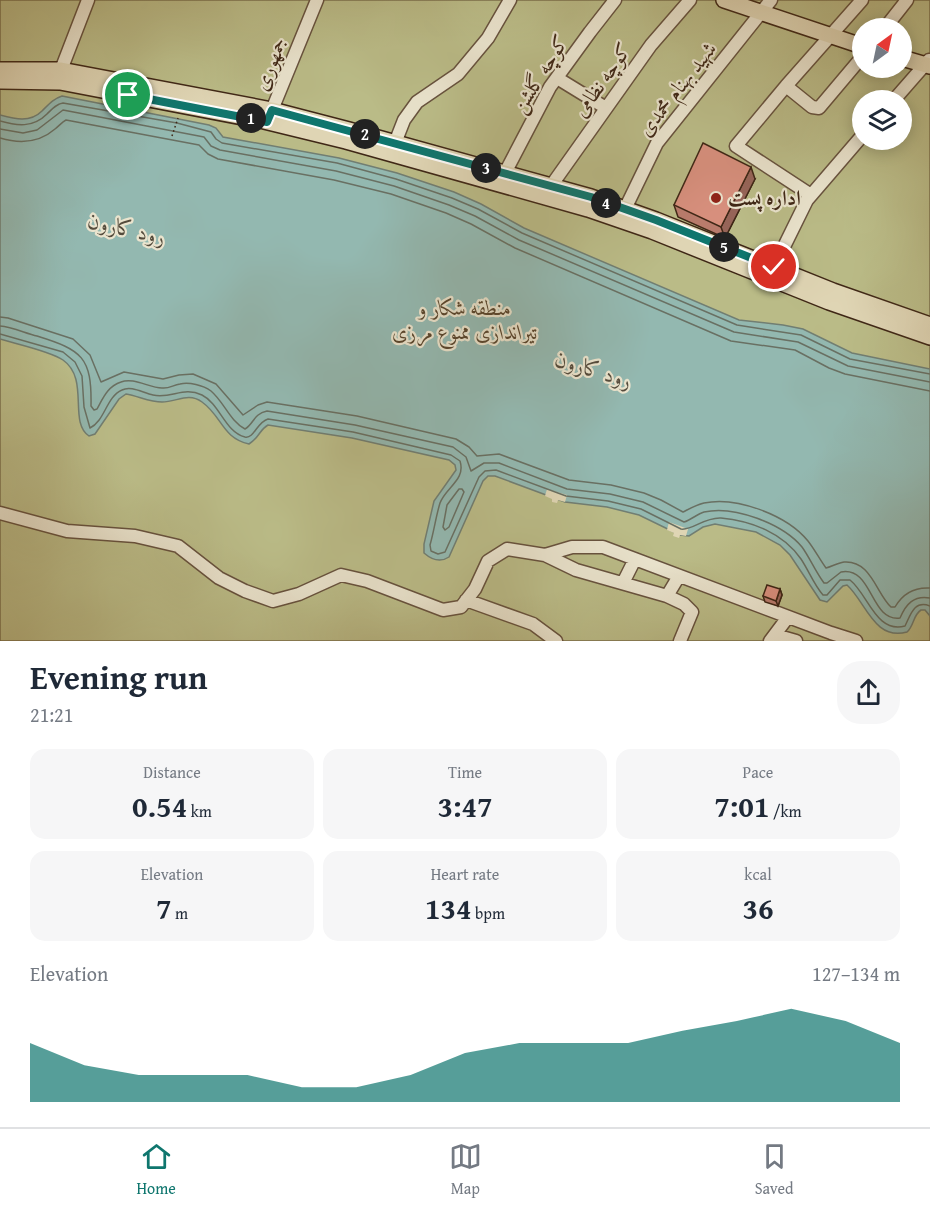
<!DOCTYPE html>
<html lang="en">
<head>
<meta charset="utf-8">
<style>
  body { margin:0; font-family:"Gentium Book Plus",Amiri,serif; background:#f6f6f7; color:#1f2937; height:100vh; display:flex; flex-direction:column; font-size:22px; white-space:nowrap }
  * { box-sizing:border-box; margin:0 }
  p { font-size:20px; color:#747a83 }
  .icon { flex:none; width:33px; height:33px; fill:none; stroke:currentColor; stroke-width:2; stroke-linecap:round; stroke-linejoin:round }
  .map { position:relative; height:641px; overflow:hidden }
  .sheet { display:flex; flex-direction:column; background:#fff; flex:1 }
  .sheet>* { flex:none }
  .needle { width:39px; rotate:33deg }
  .controls { position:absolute; left:852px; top:18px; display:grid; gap:12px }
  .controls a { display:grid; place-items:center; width:60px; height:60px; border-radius:50%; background:#fff; box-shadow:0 3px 15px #0003; font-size:30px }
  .pin { position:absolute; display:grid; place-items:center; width:51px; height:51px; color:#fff; margin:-26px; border:3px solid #fff; border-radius:50%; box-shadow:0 2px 6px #0007 }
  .km { position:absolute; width:30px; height:30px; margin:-15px; border-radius:50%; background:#222; color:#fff; font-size:16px; line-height:30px; text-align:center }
  .round { display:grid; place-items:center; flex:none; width:63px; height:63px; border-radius:24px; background:#f6f6f7 }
  .summary { display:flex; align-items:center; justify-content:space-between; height:102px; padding:0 30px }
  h1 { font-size:33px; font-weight:800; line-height:45px }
  .stats { display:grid; grid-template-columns:repeat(3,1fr); gap:9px; height:102px; padding:6px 30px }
  .stats div { display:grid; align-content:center; border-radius:15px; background:#f6f6f7; text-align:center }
  .stats b { font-size:30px; font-weight:800 }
  .stats small { font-size:16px; font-weight:400 }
  .stats p { font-size:16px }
  .chart { height:168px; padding:12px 30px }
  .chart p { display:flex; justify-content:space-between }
  .chart svg { width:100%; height:108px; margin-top:6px; fill:#0f766e; opacity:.7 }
  .dock { display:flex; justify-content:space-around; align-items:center; height:84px; border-top:2px solid #e0e1e3; background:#fff; font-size:16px; color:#747a83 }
  .dock a { display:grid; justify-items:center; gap:3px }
  .dock .on { color:#0f766e }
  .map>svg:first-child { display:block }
  .green { fill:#babb87; stroke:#7c714e; stroke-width:1.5; fill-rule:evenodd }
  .water { fill:#93b8b0; stroke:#717e72; stroke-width:1.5 }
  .pier { fill:#dfd5b4 }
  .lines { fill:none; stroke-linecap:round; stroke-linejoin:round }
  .shore { stroke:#697063; stroke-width:1.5 }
  .minor-casing { stroke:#67523e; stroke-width:15 }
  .major-casing { stroke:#3f2716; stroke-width:18 }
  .path { stroke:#3f2716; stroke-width:1.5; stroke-dasharray:1.5 3; stroke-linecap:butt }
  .minor { stroke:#eae4ce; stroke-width:12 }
  .major { stroke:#dfd5b4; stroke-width:15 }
  .wall { fill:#b97b6c; stroke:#3f2716; stroke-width:1.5 }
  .shaded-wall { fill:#966458; stroke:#3f2716; stroke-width:1.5 }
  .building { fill:#d78f7d; stroke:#3f2716; stroke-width:1.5 }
  .route-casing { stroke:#fff; stroke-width:12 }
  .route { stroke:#0f766e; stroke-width:8 }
  .poi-dot { fill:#8f2418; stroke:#eae4ce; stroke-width:2 }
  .labels { text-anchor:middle; stroke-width:4.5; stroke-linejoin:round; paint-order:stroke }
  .street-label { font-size:21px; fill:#3f2716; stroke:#eae4ce }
  .poi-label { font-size:21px; font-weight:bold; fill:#3f2716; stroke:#eae4ce; text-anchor:start }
  .park-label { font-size:21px; font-style:italic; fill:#58452d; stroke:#eae4ce }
  .water-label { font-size:22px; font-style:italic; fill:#544b3c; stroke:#eae4ce }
</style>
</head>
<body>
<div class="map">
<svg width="930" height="641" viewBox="0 0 930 641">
  <rect width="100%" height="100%" fill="#dfd5b4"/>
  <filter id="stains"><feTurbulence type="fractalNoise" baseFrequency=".00333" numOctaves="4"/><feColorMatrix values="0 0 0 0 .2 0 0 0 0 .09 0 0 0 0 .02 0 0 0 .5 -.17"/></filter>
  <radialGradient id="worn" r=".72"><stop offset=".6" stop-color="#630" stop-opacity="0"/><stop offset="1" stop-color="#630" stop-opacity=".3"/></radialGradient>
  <path class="green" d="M0 0H930V641H0ZM862 28H902V68H862ZM862 100H902V140H862Z"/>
  <path class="water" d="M62 96 209 125 216 128 223 137 339 158 397 173 454 192 481 204 524 228 739 320 783 325 803 329 852 353 930 369V616L925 610H921C913 615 914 626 907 632 874 641 866 602 847 585L843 586 827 602 820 600 790 555 780 545 756 532 715 524 703 527 689 536 680 535 639 515 607 507 565 502 495 476H488L483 481 449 557C440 563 432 560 424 553V544L434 501 456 470 455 465 449 460 352 438 268 425C259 430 260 437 249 444 222 438 222 416 202 402 188 392 177 402 162 402 150 402 138 396 126 394L119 399 95 434 89 436C68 422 90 379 63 360 50 351 16 344 0 339V115C15 119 30 123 42 111 49 104 53 99 62 96Z"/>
  <path class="pier" d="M547 489 567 495 565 502 558 500 557 503 552 502V499L545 496Z
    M669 522 688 529 686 536 680 535 679 538 673 536 674 533 667 530Z"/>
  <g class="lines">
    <path class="shore" d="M0 121C17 126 33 128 47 114 52 109 56 104 63 103L177 123 211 132 216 139 222 143 337 163 396 179 452 198 478 209 522 233 737 325 801 335 850 359 930 374
      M0 129 23 133 37 130 63 110 204 137 211 146 220 150 336 171 394 186 449 205 475 216 519 240 734 332 798 342 848 366 930 382
      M0 138C20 144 39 143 55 129 59 126 62 122 66 120L199 145 208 154 218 159 334 180 391 194 446 213 471 224 515 248 731 341 795 350 829 368 845 374 930 391
      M0 317 8 318 73 339 90 355 101 382 124 372 163 379 179 375 193 374 216 384 243 415 258 405 267 402 357 416 456 439 469 447 477 456 499 454 569 480 611 485 644 493 661 500 683 512C689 509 696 505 704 503 736 496 787 515 808 541 815 550 820 560 826 568 831 567 837 563 844 562 871 560 876 593 891 607H895C903 593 914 587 930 588
      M0 326C12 327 25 333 37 336 82 350 92 357 91 406L94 410 97 409C103 398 108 386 121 382 134 377 149 388 162 388 169 389 173 385 180 384 189 382 203 385 211 391 224 402 230 421 245 429 254 424 253 414 267 411L355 425 453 447 466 457 471 471 484 463H499L567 489 610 494 643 502 684 522C691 520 697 514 704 512 734 505 783 524 802 547 810 558 815 571 824 583H827L841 572C873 566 870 622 900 618 906 604 914 595 930 598
      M0 334 63 352 75 362 82 376 84 407 90 428C105 421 106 397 122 390 131 385 143 393 153 395 172 399 183 386 202 395 220 404 225 432 245 437 254 439 257 422 268 419L353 432 451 455 460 461C466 480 446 487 440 503 436 516 434 531 430 545L431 551 438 554 445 552 479 477 485 471 496 470 566 496 608 501 641 509 681 529C692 531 704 517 721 518 752 521 783 533 801 559 809 571 814 585 823 595H827L840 580H850C868 594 876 634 905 626 911 614 914 600 930 606
      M459 489H462L464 492 449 527 445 530 443 527 447 505Z"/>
    <g class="minor-casing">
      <path id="minor" d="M862 0 786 86 812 107 819 108 862 57
        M885 28 907 0
        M60 78 61 70 88 0
        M557 78 606 108
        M786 86 736 146 811 195
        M894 100 929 60
        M272 110 317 0
        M395 143 404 120 417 102 458 74 488 38 510 0
        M505 173 550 87 590 32 615 0
        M551 186 651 45 690 0
        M625 209 657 143 771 0
        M774 267 807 200 862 136
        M0 513 67 531 135 536 178 546 219 578 245 591 273 601 299 594 341 575 367 581 443 610 461 607 475 589 488 561 507 549 545 555 572 547H603L831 633 856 641
        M545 555 576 570 667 596 679 576
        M623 583 635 559
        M667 596 684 604 692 612 680 641
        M466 600 533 624 556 641
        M775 635 796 641
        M770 641 788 617"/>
    </g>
    <g class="major-casing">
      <path id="major" d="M724 0 862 46
        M902 58 930 66
        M0 70H61L272 110 349 130 591 197 656 220 833 291 930 325
        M0 81 60 82 264 121 346 141 588 209 652 231 829 302 930 337"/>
    </g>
    <path class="path" d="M172 136 178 118"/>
    <use href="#minor" class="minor"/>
    <use href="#major" class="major"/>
  </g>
  <path class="wall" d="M755 179 725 238 678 217 674 205Z
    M780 589 782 595 778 606 765 602 763 596Z"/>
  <path class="shaded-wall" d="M751 167 755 179 725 238 721 227Z
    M780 589 782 595 778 606 776 601Z"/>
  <path class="building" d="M703 143 751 167 721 227 674 205Z
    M767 585 780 589 776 601 763 596Z"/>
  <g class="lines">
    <g class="route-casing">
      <path id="route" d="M128 95 267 122 272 110 591 197 656 220 774 267"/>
    </g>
    <use href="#route" class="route"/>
  </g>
  <circle class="poi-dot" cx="716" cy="198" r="6"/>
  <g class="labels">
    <g class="street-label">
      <text transform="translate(270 64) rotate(-68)" y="7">جمهوری</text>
      <text transform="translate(540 74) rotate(-58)" y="7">کوچه گلشن</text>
      <text transform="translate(602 80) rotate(-55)" y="7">کوچه نظامی</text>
      <text transform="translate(677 89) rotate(-52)" y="7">شهید بهنام محمدی</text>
    </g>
    <g class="poi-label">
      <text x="728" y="205">اداره پست</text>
    </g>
    <g class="park-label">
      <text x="465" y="315">منطقه شکار و<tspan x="465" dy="24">تیراندازی ممنوع مرزی</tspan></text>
    </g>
    <g class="water-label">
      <text transform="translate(127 228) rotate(13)" y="8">رود کارون</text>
      <text transform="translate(594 369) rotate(17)" y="8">رود کارون</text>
    </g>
  </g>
  <rect width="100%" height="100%" filter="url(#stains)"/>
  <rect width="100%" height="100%" fill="url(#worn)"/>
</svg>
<div class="controls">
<a><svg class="needle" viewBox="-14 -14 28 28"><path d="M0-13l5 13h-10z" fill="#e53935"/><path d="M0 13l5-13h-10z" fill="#747a83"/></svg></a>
<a><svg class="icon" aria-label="layers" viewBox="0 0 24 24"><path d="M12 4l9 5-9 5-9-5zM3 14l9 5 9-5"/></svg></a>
</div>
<div class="pin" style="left:128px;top:95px;background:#1e9e55"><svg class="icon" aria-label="arrive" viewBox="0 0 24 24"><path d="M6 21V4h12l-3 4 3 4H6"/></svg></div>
<div class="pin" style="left:774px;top:267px;background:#d93025"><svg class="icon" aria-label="check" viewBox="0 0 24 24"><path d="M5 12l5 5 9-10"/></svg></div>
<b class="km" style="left:251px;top:118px">1</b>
<b class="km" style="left:365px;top:134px">2</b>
<b class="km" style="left:486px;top:168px">3</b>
<b class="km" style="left:606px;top:203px">4</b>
<b class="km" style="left:724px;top:247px">5</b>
</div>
<section class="sheet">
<div class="summary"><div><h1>Evening run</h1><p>21:21</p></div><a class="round"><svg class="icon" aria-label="share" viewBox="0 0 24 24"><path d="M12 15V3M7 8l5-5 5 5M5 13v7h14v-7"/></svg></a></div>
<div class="stats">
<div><p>Distance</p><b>0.54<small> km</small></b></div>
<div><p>Time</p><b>3:47</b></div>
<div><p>Pace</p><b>7:01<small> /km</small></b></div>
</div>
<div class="stats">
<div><p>Elevation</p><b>7<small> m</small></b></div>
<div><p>Heart rate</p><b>134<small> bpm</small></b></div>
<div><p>kcal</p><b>36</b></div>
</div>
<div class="chart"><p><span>Elevation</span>127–134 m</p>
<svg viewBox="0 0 160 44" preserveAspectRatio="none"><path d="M0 44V20L10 29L20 33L30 33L40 33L50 38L60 38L70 33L80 24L90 20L100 20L110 20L120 15L130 11L140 6L150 11L160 20V44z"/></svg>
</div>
</section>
<nav class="dock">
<a class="on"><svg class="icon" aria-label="home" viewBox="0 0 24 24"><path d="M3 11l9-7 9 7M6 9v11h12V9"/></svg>Home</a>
<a><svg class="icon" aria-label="map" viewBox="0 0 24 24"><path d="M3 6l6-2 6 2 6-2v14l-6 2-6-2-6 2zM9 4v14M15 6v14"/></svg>Map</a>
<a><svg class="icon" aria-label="saved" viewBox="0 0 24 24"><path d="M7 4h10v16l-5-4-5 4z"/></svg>Saved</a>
</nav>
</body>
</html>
